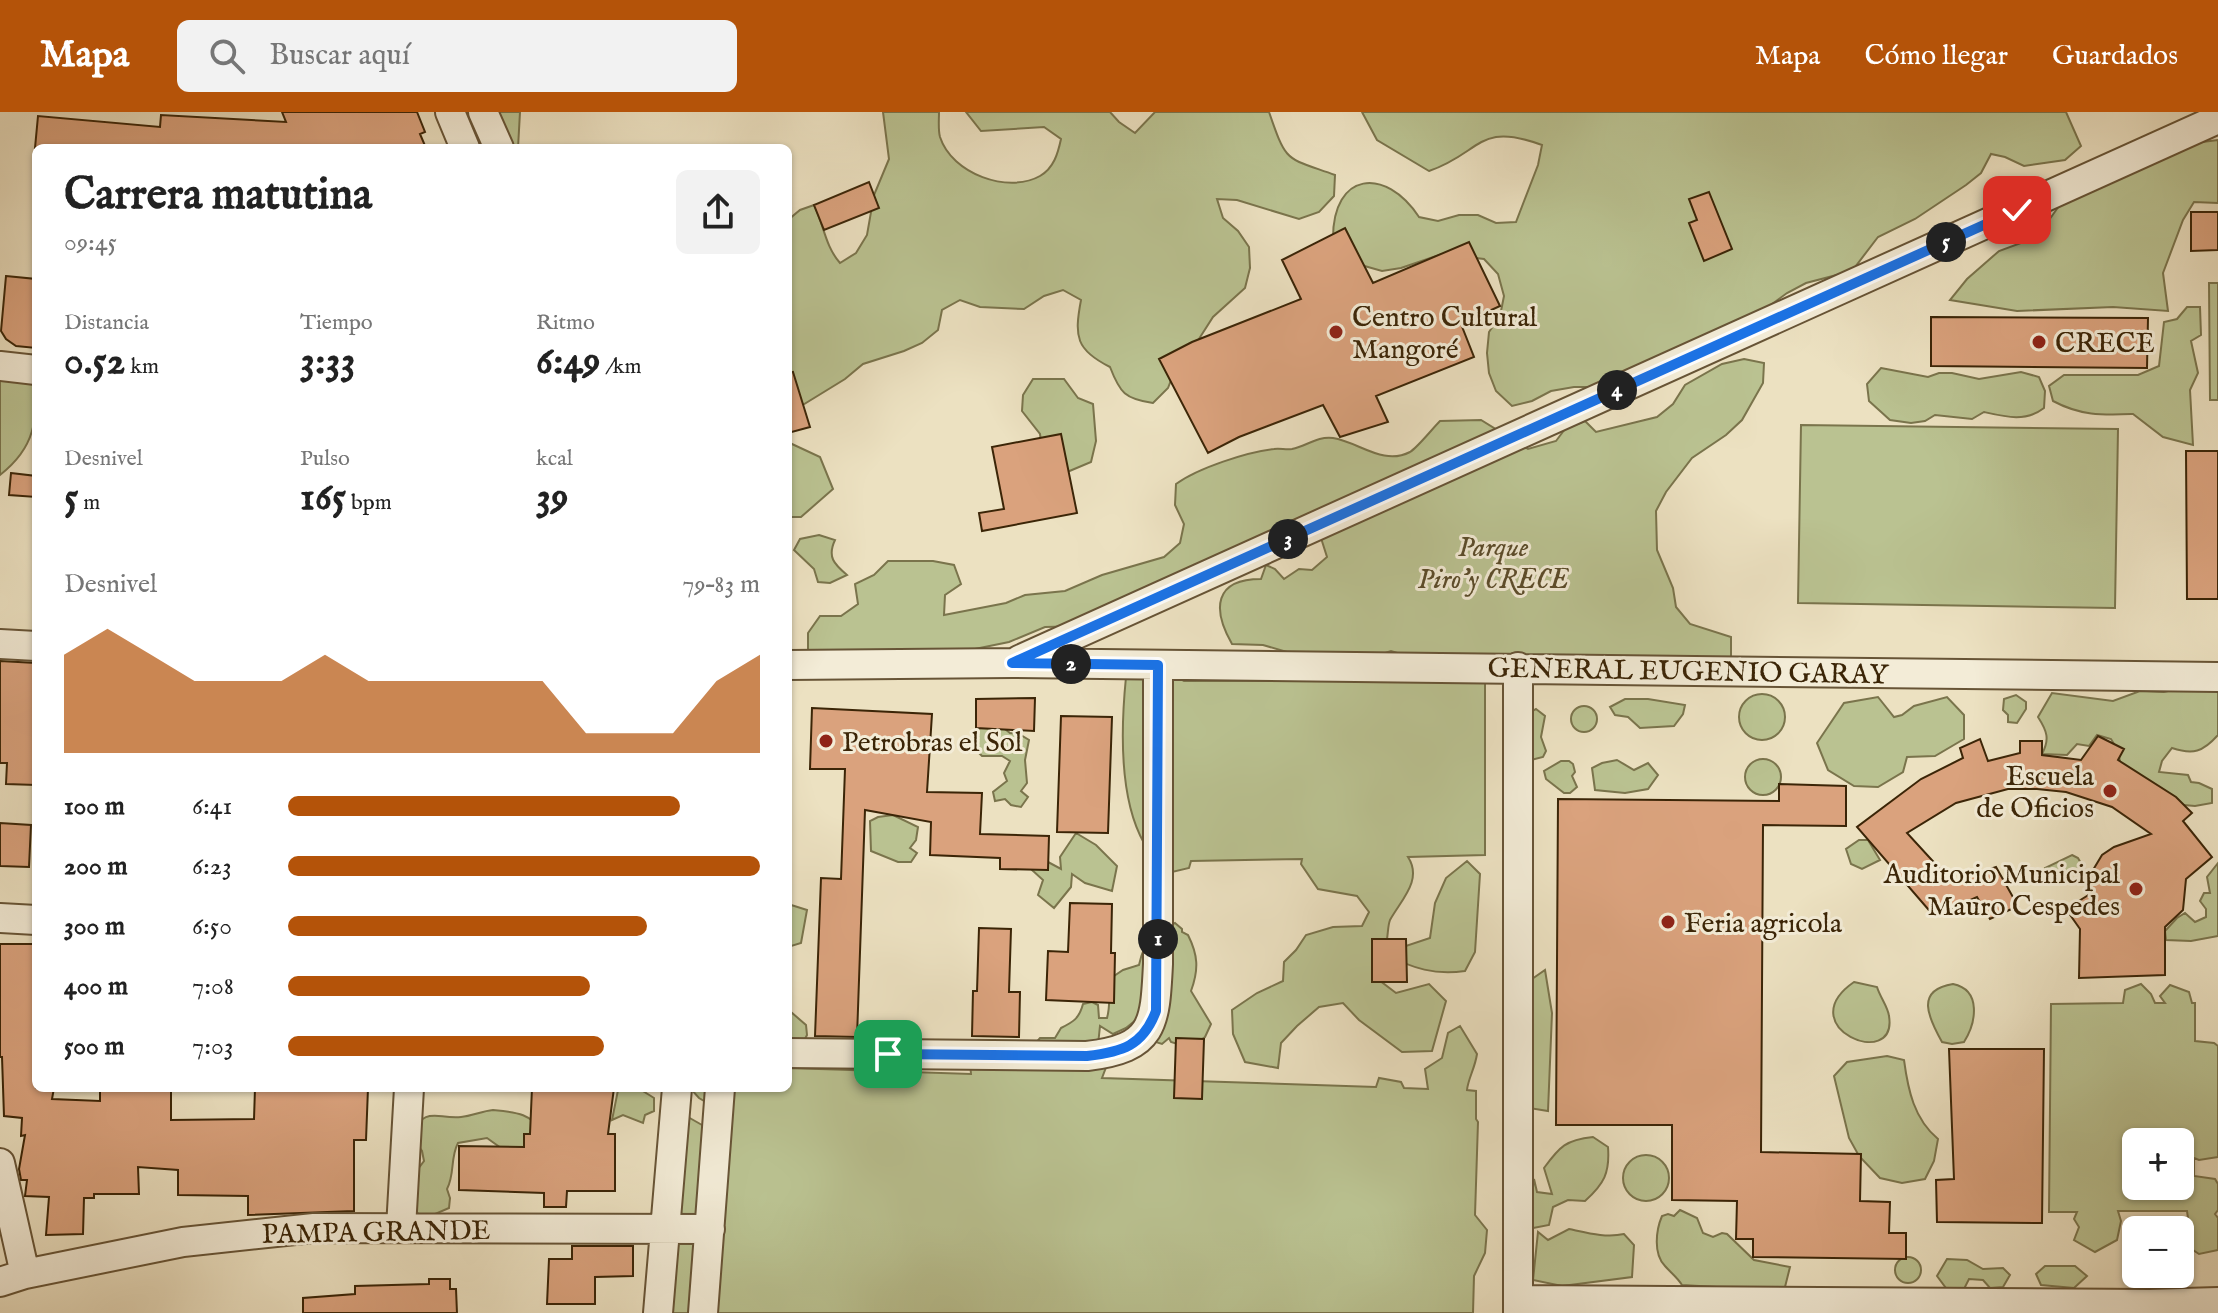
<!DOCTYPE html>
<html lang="es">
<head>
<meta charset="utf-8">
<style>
  body { margin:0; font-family:"IM FELL English",serif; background:#f2f2f2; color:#222; height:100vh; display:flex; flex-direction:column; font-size:30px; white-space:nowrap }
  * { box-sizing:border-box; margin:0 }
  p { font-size:26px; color:#767676 }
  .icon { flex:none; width:44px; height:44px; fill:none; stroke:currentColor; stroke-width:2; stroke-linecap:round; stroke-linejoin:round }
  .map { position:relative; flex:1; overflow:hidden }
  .drawer { position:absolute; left:32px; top:32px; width:760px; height:948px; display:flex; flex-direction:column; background:#fff; border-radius:12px; box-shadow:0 2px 6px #0004 }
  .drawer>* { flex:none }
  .buttons { position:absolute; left:2122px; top:1016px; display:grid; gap:16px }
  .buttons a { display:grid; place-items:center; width:72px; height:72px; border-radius:12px; background:#fff; box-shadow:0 2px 6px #0004; font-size:40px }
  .pin { position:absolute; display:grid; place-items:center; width:68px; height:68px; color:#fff; margin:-34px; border-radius:16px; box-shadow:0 4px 12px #0006 }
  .km { position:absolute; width:40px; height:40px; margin:-20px; border-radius:50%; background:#222; color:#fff; font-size:22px; line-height:40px; text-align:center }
  .round { display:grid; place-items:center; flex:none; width:84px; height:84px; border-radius:12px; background:#f2f2f2 }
  .summary { display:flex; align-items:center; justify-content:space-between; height:136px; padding:0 32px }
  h1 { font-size:44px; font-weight:700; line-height:60px }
  .figures { display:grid; grid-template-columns:repeat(3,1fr); gap:12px; height:136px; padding:8px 32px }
  .figures div { display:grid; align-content:center }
  .figures b { font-size:40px; font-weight:700 }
  .figures small { font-size:22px; font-weight:400 }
  .figures p { font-size:22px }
  .chart { height:224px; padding:16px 32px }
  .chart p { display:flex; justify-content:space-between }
  .chart svg { width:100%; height:144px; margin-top:8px; fill:#b45309; opacity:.7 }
  ul { padding:0 32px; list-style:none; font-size:26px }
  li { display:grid; grid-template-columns:128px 96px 1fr; align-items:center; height:60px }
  li i { height:20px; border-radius:10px; background:#b45309 }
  header { display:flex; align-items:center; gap:48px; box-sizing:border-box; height:112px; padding:0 40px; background:#b45309; color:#fff }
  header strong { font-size:38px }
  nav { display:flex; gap:44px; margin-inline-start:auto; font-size:28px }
  .search { width:560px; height:72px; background:#f2f2f2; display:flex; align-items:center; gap:20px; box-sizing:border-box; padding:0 28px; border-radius:12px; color:#767676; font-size:30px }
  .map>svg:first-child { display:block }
  .green { fill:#bac291; stroke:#7a744c; stroke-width:2; fill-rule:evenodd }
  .building { fill:#daa27d; stroke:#3b2507; stroke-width:2 }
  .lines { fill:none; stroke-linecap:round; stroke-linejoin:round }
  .minor-casing { stroke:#675436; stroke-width:32 }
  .minor { stroke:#f3ecd7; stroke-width:28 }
  .route-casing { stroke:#fff; stroke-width:16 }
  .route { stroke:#1a73e8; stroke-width:10 }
  .poi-dot { fill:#8f2418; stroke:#f3ecd7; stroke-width:3 }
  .labels { text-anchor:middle; stroke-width:6; stroke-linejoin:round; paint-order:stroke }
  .poi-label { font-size:28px; fill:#3b2507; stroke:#f3ecd7; text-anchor:start }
  .park-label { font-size:28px; font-style:italic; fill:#5b4c2a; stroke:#f3ecd7 }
  .street-label { font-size:28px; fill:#3b2507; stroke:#f3ecd7 }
</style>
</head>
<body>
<header>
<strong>Mapa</strong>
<div class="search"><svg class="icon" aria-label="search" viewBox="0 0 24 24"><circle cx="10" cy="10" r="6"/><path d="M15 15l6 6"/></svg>Buscar aquí</div>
<nav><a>Mapa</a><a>Cómo llegar</a><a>Guardados</a></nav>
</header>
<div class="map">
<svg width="2218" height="1201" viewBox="0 0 2218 1201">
  <rect width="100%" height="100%" fill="#ece1c1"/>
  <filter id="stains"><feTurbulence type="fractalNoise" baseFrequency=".0025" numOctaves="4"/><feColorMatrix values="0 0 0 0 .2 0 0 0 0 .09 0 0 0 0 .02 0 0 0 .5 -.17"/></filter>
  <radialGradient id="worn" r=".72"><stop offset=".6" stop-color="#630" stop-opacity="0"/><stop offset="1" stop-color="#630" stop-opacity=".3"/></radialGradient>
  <path class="green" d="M441 0H520L518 36H458Z
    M883 0H939C939 8 938 18 940 25 952 62 1008 82 1040 64 1054 56 1058 41 1061 27L1044 15 981 19 966 0H1110L1119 10 1135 21 1155 0H1269C1287 52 1285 45 1335 63L1334 84 1319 100 1299 107 1237 88 1217 87 1223 106 1238 119 1249 135 1250 156 1245 176 1213 205 1190 241 1175 258 1168 276 1153 291C1125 287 1120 281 1110 255 1076 238 1074 225 1081 188L1063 178 1044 184 1024 197 980 195 960 188 942 198 938 218 922 231 904 239 863 252 845 267 788 302V155L791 151 788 108 800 98 814 93C824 113 825 134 840 151L856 141 867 123 874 83 889 47Z
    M1362 0H2066L2081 34 2065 48 2024 54 2005 45 1991 42 1981 61 1966 73 1915 107 1878 125 1852 159 1806 171 1787 181 1753 206 1693 228 1598 275H1574L1551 279 1532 289 1512 294 1496 279 1489 261 1487 241 1489 220 1500 204 1504 184 1498 162 1484 147 1442 142 1401 156 1382 159 1361 153 1333 126C1333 60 1385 54 1419 105L1438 109 1459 103H1478L1496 111 1516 110 1538 53 1542 33C1477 9 1482 41 1429 59L1377 28Z
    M2218 28V91L2194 90 2183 108 2163 161 2168 199 2113 195 2017 199 1950 188 1967 167 1999 139 2037 125 2086 56 2148 37Z
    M2218 171V288H2210L2209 171Z
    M2187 195H2200L2201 223 2191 229 2198 261 2190 278 2193 333 2163 325 2133 302C2102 303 2081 304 2053 289L2049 274 2064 263H2138L2159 254 2164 210 2177 207Z
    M1744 247 1764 251 1763 271 1742 308 1726 323 1692 346 1666 380 1656 399 1657 438 1673 476 1676 495 1690 512 1731 525V545L1710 547 1404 543 1391 539 1382 542 1304 545 1263 533 1232 532C1212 497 1214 467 1261 467L1266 453 1275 457 1284 467 1299 457 1312 458 1327 445 1321 426 1087 514 1045 515 1009 530 970 538 808 543V521L820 504H841L858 492 855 472 874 463 888 449H933L954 453 961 472 945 483 944 503 1006 491 1025 483 1065 479 1102 463 1164 445 1180 431 1184 412 1175 393 1176 372C1198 356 1247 340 1274 337 1280 336 1286 338 1292 337 1307 334 1317 324 1333 326 1359 330 1383 354 1410 340 1418 335 1432 317 1440 309L1481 308 1528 337 1556 329 1565 317 1585 309 1596 320 1657 305 1673 292 1685 273 1722 252Z
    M1881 256 1928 265 1939 261H1952L1979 267 2021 260 2039 265 2045 279 2044 296C2026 310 2006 305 1984 300L1972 307 1935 303 1925 309 1911 311 1890 308 1869 289 1867 272Z
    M36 257C36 302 40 332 0 363V262Z
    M1033 267H1064L1078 286 1093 292 1096 329 1091 350 1060 363 1044 351 1040 322 1022 299 1023 283Z
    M1801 313 2118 317 2115 496 1798 491Z
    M792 332 820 345 833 377 801 405H788V335Z
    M819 423 835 428C827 445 834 452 847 463L830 471 818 470 814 457 794 438 800 427Z
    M1166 559 1184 569 1485 568V743L1408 745C1423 768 1401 788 1390 808 1388 813 1388 821 1387 827L1406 834 1430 826 1435 791 1446 766 1467 749 1480 762 1475 840 1465 859C1435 863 1413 857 1386 842L1379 868 1396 881 1429 872 1446 889 1432 939 1402 940 1359 908 1343 891 1319 895 1297 914 1281 931 1278 956 1245 950 1233 922 1232 898 1257 881 1283 869 1284 850 1296 838 1306 823 1333 815 1362 814 1369 800 1357 784 1318 777 1301 752 1302 747 1191 749 1189 756 1168 761C1160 751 1150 741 1144 731 1119 687 1121 615 1126 565Z
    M2177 577 2218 579V623C2203 640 2193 643 2172 636L2162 649 2159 660 2188 663 2191 670 2199 671 2212 677V691L2195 694 2172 692 2122 657 2117 637 2111 627 2097 623 2089 634 2077 632 2067 643 2042 642C2050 627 2047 619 2038 605L2052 581 2113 589 2140 579 2164 580Z
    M1739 605a23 23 0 1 1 46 0a23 23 0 1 1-46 0Z
    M2016 583 2026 590V597L2017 611 2008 610V603L2003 598 2004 587Z
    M1878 585 1894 605 1902 603 1914 594 1947 585 1964 603V627L1935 644 1907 645 1903 660 1878 675 1854 674 1828 658 1817 631 1844 591Z
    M1625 587H1648L1685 593 1683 602 1674 614 1640 616 1628 605 1615 603 1610 595Z
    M1571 607a13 13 0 1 1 26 0a13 13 0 1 1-26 0Z
    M1536 597 1545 604 1541 625 1546 639 1543 645 1531 648 1526 603Z
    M995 609 1010 621 1019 622 1029 628 1025 648 1027 671 1021 679 1028 685 1021 695 1011 693 1005 687 995 689 993 680 1007 669 1004 661 1010 649 1002 644H982L976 638 974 619Z
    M1745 665a18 18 0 1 1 36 0a18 18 0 1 1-36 0Z
    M1617 648 1634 658 1648 651 1658 663 1648 677 1625 681 1595 678 1592 656 1602 651Z
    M1561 649H1569L1573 652 1575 660 1572 664 1577 675 1570 681H1564L1546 667 1544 659Z
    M893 703 918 715 916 728 910 736 917 741 911 750H898L871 739 870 709 878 705Z
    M1076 721 1096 733 1117 754 1112 779 1085 771 1072 762 1071 775 1054 796 1038 783 1043 768 1032 758 1048 750 1061 757 1060 745Z
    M1859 728H1868L1880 748 1862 757 1851 752 1846 737Z
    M2072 743 2078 746 2082 753 2060 770H2048L2045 756Z
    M2218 751V824L2191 829 2166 828 2165 819 2177 806 2185 801 2195 810 2206 805V797L2200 789 2204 781H2210L2207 765Z
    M788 792 807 798 801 831 788 835Z
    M1175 811 1182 817V820L1188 823C1198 843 1199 857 1191 879L1211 912 1205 925 1190 936 1171 930 1169 926 1162 932 1146 927 1137 907 1126 916 1113 922 1100 914 1098 933 1108 950 1102 966 1376 975 1379 966 1401 970 1404 976 1428 977 1425 957 1442 946 1448 921 1460 914 1477 942C1475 956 1468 967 1467 978L1476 979V1007L1478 1010 1475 1103 1487 1118 1485 1141 1474 1164 1473 1201H715L716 996 699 986 690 976H788V900H791L806 913 807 923 790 956 971 962 970 951 1033 934 1040 926H1055L1061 916C1073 910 1079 907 1083 892L1092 890 1098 893 1099 906H1107C1111 892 1108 880 1111 866L1123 858 1139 853C1144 829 1153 820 1175 811Z
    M1545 858 1552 901 1548 999 1529 996 1532 867Z
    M1854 870 1877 875C1880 885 1888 895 1889 904 1898 960 1789 915 1854 870Z
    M1953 872C1982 878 1976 911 1964 930L1952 932 1942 930C1928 905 1915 878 1953 872Z
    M2141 872 2151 882 2155 891H2165L2160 884 2170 873 2189 880 2192 891H2195V929L2214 931 2218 934V1045L2199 1048 2194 1046V1064L2215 1067 2218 1072V1098L2215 1102 2218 1106V1138L2199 1142 2181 1130 2188 1106 2187 1099H2118L2121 1109 2117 1128 2095 1140 2074 1128 2079 1115 2074 1107 2077 1100H2049L2051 892 2123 891 2125 878ZM2136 1030H2180V1074H2136Z
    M1887 944 1904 948C1908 978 1914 1007 1938 1027L1934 1049 1925 1067 1902 1071 1880 1066 1859 1044 1849 1026 1834 964 1847 950Z
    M628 976H638L654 986V999L645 1003 643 1011 623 1003 612 1008 618 978Z
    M493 998C514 1000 533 1001 543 1022L512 1044 487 1026 458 1031C450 1046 455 1062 447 1077L450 1086 449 1096 426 1106 409 1096 418 1057 424 1049 422 1039 410 1022C427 994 435 1007 461 1005 472 1004 482 999 493 998Z
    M688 1005 709 1017 711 1201H660Z
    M1593 1025 1608 1035C1610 1061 1604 1072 1585 1089L1568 1088 1553 1095 1549 1113 1528 1117 1534 1067 1537 1080 1552 1082 1544 1056C1560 1034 1566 1028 1593 1025Z
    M1623 1066a23 23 0 1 1 46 0a23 23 0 1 1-46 0Z
    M1680 1098 1697 1106 1703 1121 1713 1125 1722 1121 1727 1122 1754 1148 1790 1155 1784 1179 1682 1173C1677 1165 1671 1161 1665 1154 1653 1142 1656 1118 1662 1104L1668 1102 1674 1104Z
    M1569 1117C1588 1121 1606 1126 1624 1122L1634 1133 1632 1165 1562 1174 1533 1168 1538 1120 1548 1128Z
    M1895 1158a13 13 0 1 1 26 0a13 13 0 1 1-26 0Z
    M1947 1147 1967 1148 1983 1157 2003 1156 2010 1163 2003 1175 1990 1176 1983 1168 1969 1167 1963 1179 1946 1176 1937 1164Z
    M2045 1154H2075L2087 1164 2074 1176 2041 1173 2036 1162Z"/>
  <path class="building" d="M282 0H417L425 20 420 22 426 36H35L38 4 160 15 161 3 286 10Z
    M869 70 879 96 824 118 814 93Z
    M1709 80 1732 137 1704 149 1689 111 1697 108 1689 87Z
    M2191 100H2218V138L2191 139Z
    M1345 116 1373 171 1469 130 1500 194 1461 212 1474 245 1376 284 1388 310 1340 325 1323 293 1239 325 1208 341 1159 247 1192 230 1301 187 1282 148Z
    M6 164 36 167V236L16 234 6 227 1 219Z
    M1931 205 2148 206 2147 256 1931 254Z
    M793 260 810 315 788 321V261Z
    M1061 322 1077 401 982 419 979 401 1004 397 992 335Z
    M2186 339H2218V487H2187Z
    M11 361 36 364V385L9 383Z
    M0 549 36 551V673L6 672 7 651H0Z
    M1035 586 1034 619 976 616V587Z
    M812 596 932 602 927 680 982 681 980 722 1049 724 1048 758 1000 757V746L930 743 931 710 865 698 857 925 815 924 821 766 841 767 845 657H810Z
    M1061 604 1112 605 1108 721 1057 720Z
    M2098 624 2124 637 2118 648 2176 685 2192 701 2183 709 2212 745 2186 767 2183 798 2165 815V863L2079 866 2080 817 2066 797 2090 782V763L2102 743 2114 735 2151 722 2112 695 2066 680 2037 677H2008L1956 691 1907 721 1952 770 1996 755 2018 794 1990 807 1977 785 1934 804 1857 715 1921 667 1963 646 1960 636 1980 627 1988 649 2020 641V629H2042V643L2081 648Z
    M1779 672 1846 674V714L1763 713 1761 1040 1861 1042 1860 1089 1890 1090 1889 1121H1906V1147L1753 1145V1127H1736L1737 1089 1672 1088V1013H1556L1558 687 1779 689Z
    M0 711 31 713 29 755 0 754Z
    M1070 791 1112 792 1111 841H1115L1114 891 1046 888 1048 839 1068 840Z
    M979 816 1011 817 1009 880H1020L1019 925 972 924 973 879H977Z
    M1372 827H1406L1407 870H1372Z
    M0 832H36V976H54L52 987 100 989V976L171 978V1008L254 1007 255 976H368L366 1028H354V1099L248 1103V1084L178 1083V1058L138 1055 139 1082H94V1086H84L83 1122 46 1123 49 1085 25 1084 27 1068H21L19 1057 25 1023 21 1024 22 1006 4 1004 2 945H0Z
    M1176 926 1204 927 1202 987 1174 986Z
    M1949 937H2044L2042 1111 1937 1110 1936 1068 1954 1067Z
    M532 976H614L608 1022H615V1079H567L566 1095H544V1081L459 1078V1034L524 1035V1022H530Z
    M572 1134H633V1164L595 1165V1192H547L549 1147H572Z
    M429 1167H450V1177H456L457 1201H303V1186L355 1182V1174L429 1172Z"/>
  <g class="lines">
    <g class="minor-casing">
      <path id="minor" d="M450 0 465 36
        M483 0 499 36
        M0 254 36 258
        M0 532 36 534
        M1019 548 2218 7
        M788 553 1012 551 2218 565
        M1518 555V1201
        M0 806 36 808
        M788 941 1087 944C1154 936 1155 913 1158 852V553
        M0 1051 25 1162
        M401 1116 409 976
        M0 1170 25 1162 183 1130 314 1116 710 1117
        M1518 1188 2149 1192 2218 1190
        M658 1201 677 976
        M703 1201 720 976"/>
    </g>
    <use href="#minor" class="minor"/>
  </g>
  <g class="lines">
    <g class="route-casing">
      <path id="route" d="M888 942 1087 944C1122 940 1143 934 1156 899L1158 553 1012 551 2017 98"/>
    </g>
    <use href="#route" class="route"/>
  </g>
  <g class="poi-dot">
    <circle cx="1336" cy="220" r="8"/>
    <circle cx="2039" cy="230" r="8"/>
    <circle cx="826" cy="629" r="8"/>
    <circle cx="2110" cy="679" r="8"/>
    <circle cx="2136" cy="777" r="8"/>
    <circle cx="1668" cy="810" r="8"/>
  </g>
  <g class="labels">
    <g class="poi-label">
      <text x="1352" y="214">Centro Cultural<tspan x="1352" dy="32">Mangoré</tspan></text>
      <text x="2055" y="240">CRECE</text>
      <text x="842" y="639">Petrobras el Sol</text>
      <text x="2094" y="673" text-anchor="end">Escuela<tspan x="2094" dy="32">de Oficios</tspan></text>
      <text x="2120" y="771" text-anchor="end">Auditorio Municipal<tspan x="2120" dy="32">Mauro Cespedes</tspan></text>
      <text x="1684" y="820">Feria agricola</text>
    </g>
    <g class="park-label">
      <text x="1493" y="444">Parque<tspan x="1493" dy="32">Piro'y CRECE</tspan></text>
    </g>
    <g class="street-label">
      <text transform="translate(1688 558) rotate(1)" y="10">GENERAL EUGENIO GARAY</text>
      <text transform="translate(376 1119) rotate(-1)" y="10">PAMPA GRANDE</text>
    </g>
  </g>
  <rect width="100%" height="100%" filter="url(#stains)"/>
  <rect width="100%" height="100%" fill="url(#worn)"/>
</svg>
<div class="buttons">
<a>+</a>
<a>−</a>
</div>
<div class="pin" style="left:888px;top:942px;background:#1e9e55"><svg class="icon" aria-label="arrive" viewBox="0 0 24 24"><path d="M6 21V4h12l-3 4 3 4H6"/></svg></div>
<div class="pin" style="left:2017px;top:98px;background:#d93025"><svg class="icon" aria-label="check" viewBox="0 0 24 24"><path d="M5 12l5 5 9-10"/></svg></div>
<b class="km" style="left:1158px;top:827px">1</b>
<b class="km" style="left:1071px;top:552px">2</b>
<b class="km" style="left:1288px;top:427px">3</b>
<b class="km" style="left:1617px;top:278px">4</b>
<b class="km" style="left:1946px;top:130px">5</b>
<section class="drawer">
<div class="summary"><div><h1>Carrera matutina</h1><p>09:45</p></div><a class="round"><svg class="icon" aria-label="share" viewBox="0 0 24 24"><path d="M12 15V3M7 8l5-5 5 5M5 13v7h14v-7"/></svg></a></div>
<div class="figures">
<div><p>Distancia</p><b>0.52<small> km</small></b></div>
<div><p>Tiempo</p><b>3:33</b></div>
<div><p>Ritmo</p><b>6:49<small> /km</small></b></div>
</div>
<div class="figures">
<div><p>Desnivel</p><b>5<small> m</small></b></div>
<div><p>Pulso</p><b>165<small> bpm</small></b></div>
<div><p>kcal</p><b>39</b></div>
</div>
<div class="chart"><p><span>Desnivel</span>79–83 m</p>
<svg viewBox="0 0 160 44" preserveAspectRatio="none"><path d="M0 44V14L10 6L20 14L30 22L40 22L50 22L60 14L70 22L80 22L90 22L100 22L110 22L120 38L130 38L140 38L150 22L160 14V44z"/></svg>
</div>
<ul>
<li><b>100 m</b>6:41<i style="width:83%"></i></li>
<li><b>200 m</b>6:23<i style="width:100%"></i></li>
<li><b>300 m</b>6:50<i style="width:76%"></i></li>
<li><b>400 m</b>7:08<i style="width:64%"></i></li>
<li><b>500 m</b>7:03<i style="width:67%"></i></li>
</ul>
</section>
</div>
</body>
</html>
